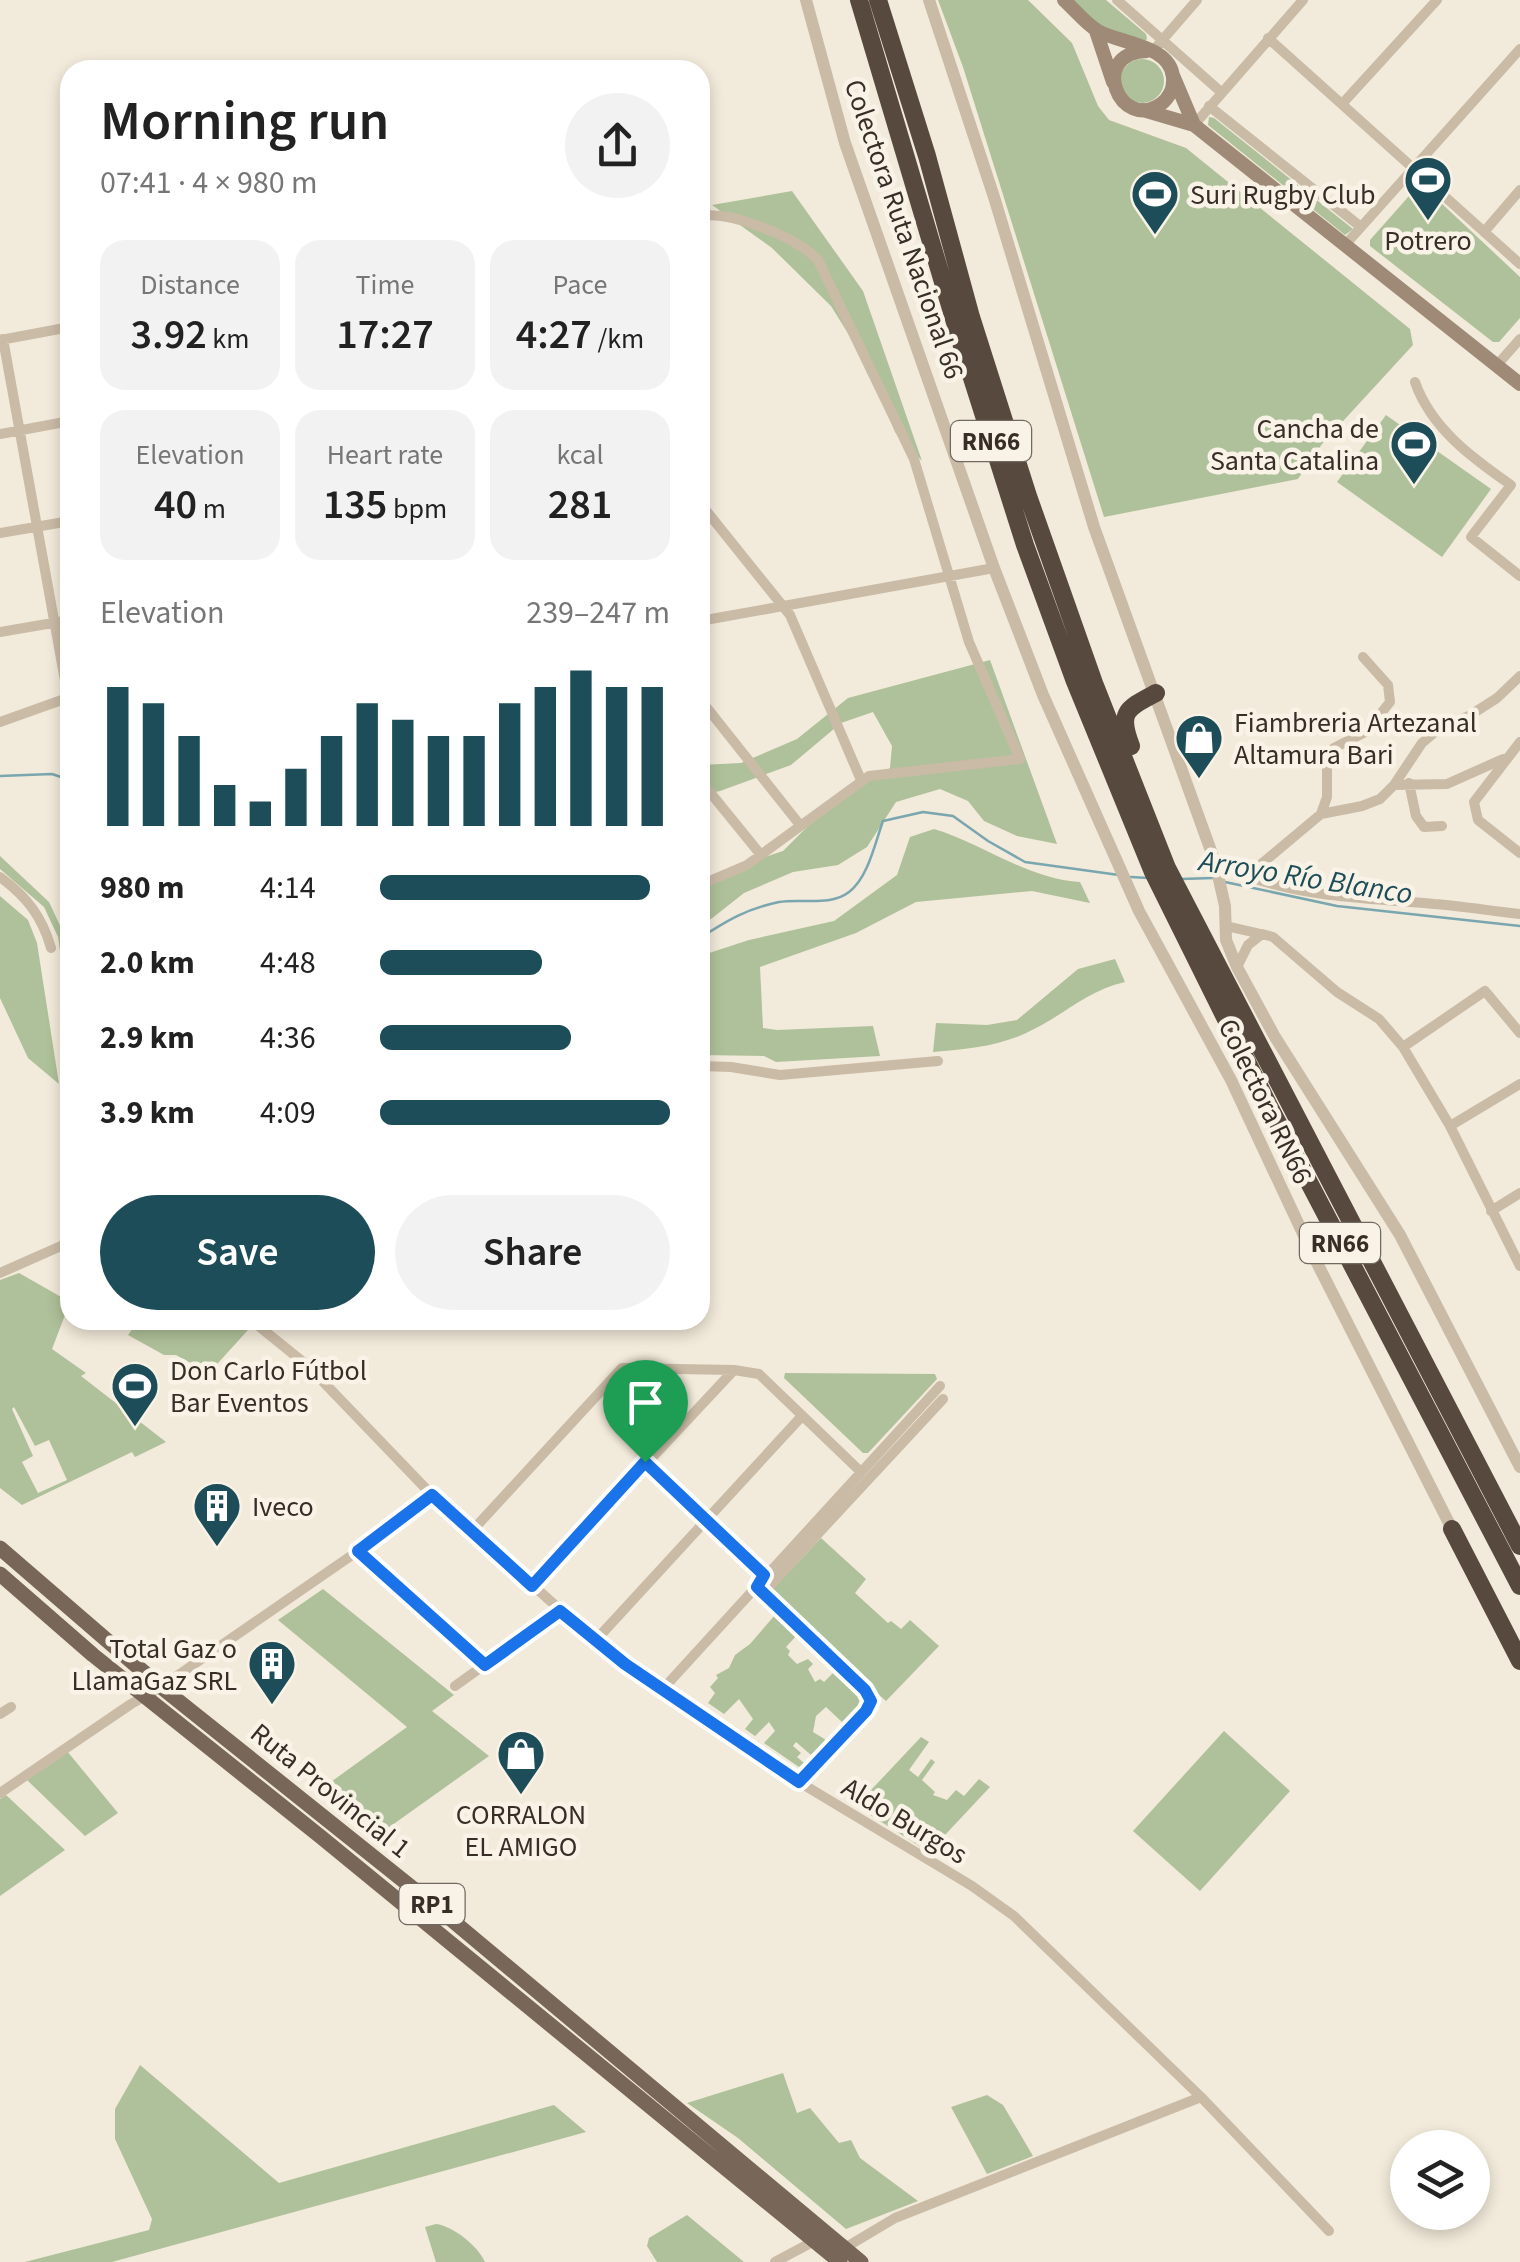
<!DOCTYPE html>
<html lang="en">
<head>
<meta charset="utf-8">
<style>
  body { margin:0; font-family:"Source Sans 3",sans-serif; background:#f2f2f2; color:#222; height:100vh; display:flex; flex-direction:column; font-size:38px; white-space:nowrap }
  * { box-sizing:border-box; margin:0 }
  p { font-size:32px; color:#767676 }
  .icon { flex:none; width:55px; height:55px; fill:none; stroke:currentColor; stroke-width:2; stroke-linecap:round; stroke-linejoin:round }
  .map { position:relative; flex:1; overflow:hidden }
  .side { position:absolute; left:60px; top:60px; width:650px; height:1270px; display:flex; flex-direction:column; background:#fff; border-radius:30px; box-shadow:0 5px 15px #0003 }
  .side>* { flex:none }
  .fabs { position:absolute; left:1390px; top:2130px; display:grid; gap:20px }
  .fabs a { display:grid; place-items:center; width:100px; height:100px; border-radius:50%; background:#fff; box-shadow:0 5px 15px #0003; font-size:50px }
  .pin { position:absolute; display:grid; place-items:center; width:85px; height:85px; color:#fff; margin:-102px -42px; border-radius:50% 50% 50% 0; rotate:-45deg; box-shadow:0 0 10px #0007 }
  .pin .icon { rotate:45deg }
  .round { display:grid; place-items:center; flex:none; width:105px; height:105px; border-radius:52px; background:#f2f2f2 }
  .summary { display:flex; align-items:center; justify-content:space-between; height:170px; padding:0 40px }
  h1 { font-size:55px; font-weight:600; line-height:75px }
  .figures { display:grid; grid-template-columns:repeat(3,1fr); gap:15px; height:170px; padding:10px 40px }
  .figures div { display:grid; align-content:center; border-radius:25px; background:#f2f2f2; text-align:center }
  .figures b { font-size:42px; font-weight:600 }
  .figures small { font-size:28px; font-weight:400 }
  .figures p { font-size:28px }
  .chart { height:280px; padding:20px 40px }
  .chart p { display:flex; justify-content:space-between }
  .chart svg { width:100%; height:180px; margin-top:10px; stroke:#1c4d58; stroke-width:6 }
  .primary-button { display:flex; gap:20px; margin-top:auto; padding:20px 40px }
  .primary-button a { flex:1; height:115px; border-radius:60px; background:#1c4d58; color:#fff; font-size:40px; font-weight:600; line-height:115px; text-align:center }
  .primary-button a+a { background:#f2f2f2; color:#222 }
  ul { padding:0 40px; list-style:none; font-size:32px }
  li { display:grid; grid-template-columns:160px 120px 1fr; align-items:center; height:75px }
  li i { height:25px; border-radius:12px; background:#1c4d58 }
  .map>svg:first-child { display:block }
  .green { fill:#afc19a; fill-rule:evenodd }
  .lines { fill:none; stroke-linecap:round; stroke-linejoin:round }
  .stream { stroke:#79a6af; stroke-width:2.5 }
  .minor { stroke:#cabba6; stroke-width:10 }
  .tertiary { stroke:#cabba6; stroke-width:12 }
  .secondary { stroke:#9e8a77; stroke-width:14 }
  .primary { stroke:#786758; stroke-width:15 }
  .motorway { stroke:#57493e; stroke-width:18 }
  .route-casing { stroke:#fff; stroke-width:20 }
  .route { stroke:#1a73e8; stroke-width:12 }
  .labels { text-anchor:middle; stroke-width:9; stroke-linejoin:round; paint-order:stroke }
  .shield { fill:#f9f3e7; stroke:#706961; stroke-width:2.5 }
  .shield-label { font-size:25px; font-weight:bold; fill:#362e27 }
  .poi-label { font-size:28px; fill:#362e27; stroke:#f9f3e7; text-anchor:start }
  .street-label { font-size:28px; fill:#362e27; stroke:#f9f3e7 }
  .water-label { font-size:30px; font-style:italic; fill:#1c4d58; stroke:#f9f3e7 }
</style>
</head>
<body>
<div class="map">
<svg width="1520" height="2262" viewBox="0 0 1520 2262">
  <rect width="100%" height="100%" fill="#f2eada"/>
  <path class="green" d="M938 0H1028L1072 43 1098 106 1109 120 1186 148 1410 329 1413 345 1322 444 1298 479 1104 517 963 67Z
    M1069 0H1106L1146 34 1147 39 1145 41 1104 30Z
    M1120 81a22 22 0 1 1 44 0a22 22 0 1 1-44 0Z
    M1209 117 1214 118 1353 229 1345 235 1208 125Z
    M1423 186 1520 277V318L1499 342H1493L1370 246V240L1417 187Z
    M792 191 863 291 922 461 895 432 869 367 831 306 772 248 712 205Z
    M1386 415 1491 489 1442 557 1337 482Z
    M990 660 1057 844 1017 836 984 821 968 801 940 789 896 802 867 847 838 865 793 872 744 893 711 919 700 922V894L725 870 783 851 827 807 890 768 892 746 873 712 841 723 791 765 720 791 700 795V765L741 763 797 739 848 698Z
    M934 829C984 844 1027 879 1080 882L1090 903 1032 891 916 902 856 933 760 967 763 1028 777 1030 873 1026 880 1056 776 1062 764 1056 700 1055V956L749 940 834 921 897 875 910 837Z
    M0 856 49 902 64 934 70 933V1021L58 937 44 907 0 869Z
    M0 896 28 920 37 943 59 1084 28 1058 0 998Z
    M1115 959 1125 982C1089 990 1066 1013 1034 1029 1003 1046 968 1049 933 1052L936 1023 987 1025 1017 1020 1078 969Z
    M19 1273 70 1302 52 1349 86 1373 81 1376 166 1442 135 1457 132 1452 22 1505 0 1488V1280ZM14 1407 35 1446 49 1440 67 1480 38 1493 22 1462 33 1456 12 1409Z
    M120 1320H236L248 1330 209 1373 176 1355H164L128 1335 133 1328Z
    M785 1373 935 1374 937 1379 868 1453H863L784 1378Z
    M821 1538 866 1579 855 1593 888 1623 891 1621 901 1629 910 1620 939 1646 886 1701 768 1594Z
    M323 1589 454 1695 432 1711 489 1756 374 1838 317 1792 407 1727 278 1620Z
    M775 1615 797 1635 786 1647 790 1651 788 1655 797 1664 808 1659 813 1664 808 1669 815 1682 820 1679 824 1682 836 1670C864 1695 873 1694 843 1723L826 1707 816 1716 813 1732 826 1740 811 1755 796 1742 793 1746 801 1753 797 1757 804 1763 799 1767 764 1743 775 1731 769 1722 755 1736 745 1729 753 1719 739 1699 724 1714 708 1703 715 1693 710 1687 718 1678 716 1675 729 1668 735 1655 750 1644Z
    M1224 1731 1290 1791 1200 1891 1133 1831Z
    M921 1737 929 1742 909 1770 918 1777 931 1759 935 1762 922 1780 935 1792 933 1795 947 1800 956 1790 964 1796 979 1779 990 1787 929 1852 856 1806Z
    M67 1751 118 1813 85 1836 27 1780Z
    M6 1795 65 1850 0 1896V1799Z
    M140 2065 279 2183 554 2105 586 2132 112 2262H25L149 2230 152 2219 115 2139V2109Z
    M783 2073 797 2113 810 2108 839 2143 851 2140 860 2158 918 2201 846 2229 738 2138 687 2103Z
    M987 2095 1003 2105 1033 2156 987 2174 951 2107Z
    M687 2215 744 2262H657L647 2246 649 2238Z
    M436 2224C453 2226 478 2246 485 2262H436L425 2227Z"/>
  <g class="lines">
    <path class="stream" d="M0 776 52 774 70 780
      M1131 877 1148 878
      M1181 879 1213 878
      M1225 882 1337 906 1520 926
      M700 938C728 920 746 909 779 902 801 898 830 907 849 892 868 878 875 843 883 821L923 812 953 816 988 841 1025 862 1119 875"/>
    <path class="minor" d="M1117 0 1221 92
      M1268 38 1520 264
      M1152 52 1197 0
      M1342 104 1437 0
      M1209 106 1361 227
      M1194 125 1303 0
      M700 216C732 211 796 237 818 260L914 459 969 642 1020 759 869 776 747 865 700 885
      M1484 232 1520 190
      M1345 245 1520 49
      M3 339 68 697
      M0 340 70 327
      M1497 365 1520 339
      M1415 382C1431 428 1472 458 1511 485L1471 537 1520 576
      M0 434 70 421
      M700 503 790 615 861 780
      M0 533 70 521
      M700 621 994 568
      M0 632 70 620
      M700 699 800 825
      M0 722 70 697
      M1520 742 1474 802 1478 820 1520 853
      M700 780 761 855
      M1409 783 1416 816 1424 827 1442 826
      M1394 785 1447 784 1503 759
      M1321 814 1327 797V757L1334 748 1367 731 1390 702 1388 685 1363 657
      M1247 876 1321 814 1362 806 1380 799 1394 785 1422 743 1441 727 1469 716 1497 698 1520 676
      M1247 876C1308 898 1370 898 1434 904 1462 906 1491 911 1520 914
      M0 877C26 896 42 916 51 948
      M1226 926 1261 934
      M1237 967 1248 945 1262 934 1273 937 1337 992 1379 1019 1403 1047 1450 1126 1520 1266
      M1403 1047 1485 991 1520 1033
      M700 1066 731 1067 780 1075 938 1061
      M1450 1126 1520 1084
      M1491 1211 1520 1193
      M0 1273 70 1242
      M251 1320 308 1366 432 1495 595 1641 799 1782 972 1886 1014 1916 1201 2097 1329 2231
      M645 1462 764 1575
      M471 1532 622 1368 734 1370 759 1374 861 1472
      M358 1551 485 1665
      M532 1586 734 1370
      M757 1587 865 1690 871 1701 866 1711 799 1782
      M763 1593 943 1399
      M595 1641 802 1416
      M455 1686 560 1611
      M662 1690 940 1386
      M0 1714 11 1707
      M0 1793 131 1704 161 1687 358 1551 432 1495
      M843 2249 895 2218 1201 2097
      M775 2262 818 2239"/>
    <path class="tertiary" d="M806 0 845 143 994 568 1043 695 1139 911 1231 1080 1313 1255 1452 1529
      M929 0 994 197 1094 527 1215 862 1225 906 1226 940 1237 967 1275 1037 1400 1235 1520 1467"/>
    <path class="secondary" d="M1064 0C1075 10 1086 24 1098 31 1121 44 1170 45 1173 77 1174 88 1169 98 1161 104 1120 133 1087 53 1147 51
      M1096 31 1113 82
      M1172 73 1194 125 1520 384
      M1143 110 1194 125"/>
    <path class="primary" d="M0 1548 161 1687 435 1906 861 2262
      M0 1574 93 1655 321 1837 840 2262"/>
    <path class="motorway" d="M859 0 965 356 1025 545 1074 679 1153 872 1268 1104 1520 1586
      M878 0 927 156 971 317 1028 496 1094 683 1167 868 1520 1546
      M1131 746C1118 712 1126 709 1156 693
      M1452 1529 1520 1661"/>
  </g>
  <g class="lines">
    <g class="route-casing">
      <path id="route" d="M645 1462 764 1575 757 1587 865 1690 871 1701 866 1711 799 1782 625 1664 560 1611 485 1665 358 1551 432 1495 532 1586Z"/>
    </g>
    <use href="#route" class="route"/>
  </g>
  <defs>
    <g id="stadium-pin" transform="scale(2.5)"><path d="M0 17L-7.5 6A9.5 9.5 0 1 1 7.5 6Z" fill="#1c4d58" stroke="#f9f3e7"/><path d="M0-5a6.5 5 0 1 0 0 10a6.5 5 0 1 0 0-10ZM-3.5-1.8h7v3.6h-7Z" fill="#fff"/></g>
    <g id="shop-pin" transform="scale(2.5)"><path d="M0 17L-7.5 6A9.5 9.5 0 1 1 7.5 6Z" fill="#1c4d58" stroke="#f9f3e7"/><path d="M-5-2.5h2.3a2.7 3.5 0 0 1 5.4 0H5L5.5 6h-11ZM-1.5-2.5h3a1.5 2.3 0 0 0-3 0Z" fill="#fff"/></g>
    <g id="building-pin" transform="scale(2.5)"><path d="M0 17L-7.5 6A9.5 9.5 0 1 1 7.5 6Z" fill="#1c4d58" stroke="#f9f3e7"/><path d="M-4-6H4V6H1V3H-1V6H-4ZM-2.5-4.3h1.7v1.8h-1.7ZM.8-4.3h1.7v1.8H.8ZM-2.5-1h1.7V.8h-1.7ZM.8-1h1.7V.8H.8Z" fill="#fff"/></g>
  </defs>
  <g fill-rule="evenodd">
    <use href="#stadium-pin" x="1428" y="180"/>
    <use href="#stadium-pin" x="1155" y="194"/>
    <use href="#stadium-pin" x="1414" y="444"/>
    <use href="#shop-pin" x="1199" y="738"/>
    <use href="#stadium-pin" x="135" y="1386"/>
    <use href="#building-pin" x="217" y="1506"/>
    <use href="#building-pin" x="272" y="1664"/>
    <use href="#shop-pin" x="521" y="1754"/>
  </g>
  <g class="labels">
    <g class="shield">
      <rect x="951" y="421" width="80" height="40" rx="8"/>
      <rect x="1300" y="1223" width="80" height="40" rx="8"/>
      <rect x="399.5" y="1884" width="65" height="40" rx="8"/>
    </g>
    <g class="shield-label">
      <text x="991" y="450">RN66</text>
      <text x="1340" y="1252">RN66</text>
      <text x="432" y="1913">RP1</text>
    </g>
    <g class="poi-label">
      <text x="1190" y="204">Suri Rugby Club</text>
      <text x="1428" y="250" text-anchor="middle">Potrero</text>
      <text x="1379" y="438" text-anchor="end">Cancha de<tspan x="1379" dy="32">Santa Catalina</tspan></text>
      <text x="1234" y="732">Fiambreria Artezanal<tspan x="1234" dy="32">Altamura Bari</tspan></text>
      <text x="170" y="1380">Don Carlo Fútbol<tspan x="170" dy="32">Bar Eventos</tspan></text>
      <text x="252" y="1516">Iveco</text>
      <text x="237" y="1658" text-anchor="end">Total Gaz o<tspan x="237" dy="32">LlamaGaz SRL</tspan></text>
      <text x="521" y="1824" text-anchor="middle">CORRALON<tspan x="521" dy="32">EL AMIGO</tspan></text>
    </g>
    <g class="street-label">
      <text transform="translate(905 229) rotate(71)" y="10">Colectora Ruta Nacional 66</text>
      <text transform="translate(1266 1101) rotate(64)" y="10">Colectora RN66</text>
      <text transform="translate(331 1790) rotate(39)" y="10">Ruta Provincial 1</text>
      <text transform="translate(905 1820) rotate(31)" y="10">Aldo Burgos</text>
    </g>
    <g class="water-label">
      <text transform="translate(1306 877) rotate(9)" y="10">Arroyo Río Blanco</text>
    </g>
  </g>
</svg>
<div class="fabs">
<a><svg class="icon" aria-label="layers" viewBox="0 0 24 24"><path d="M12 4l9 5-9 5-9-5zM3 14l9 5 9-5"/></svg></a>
</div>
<div class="pin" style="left:645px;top:1462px;background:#1e9e55"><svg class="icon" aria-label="arrive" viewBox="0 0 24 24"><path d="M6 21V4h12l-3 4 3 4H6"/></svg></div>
<section class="side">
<div class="summary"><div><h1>Morning run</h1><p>07:41 · 4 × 980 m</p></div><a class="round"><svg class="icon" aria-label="share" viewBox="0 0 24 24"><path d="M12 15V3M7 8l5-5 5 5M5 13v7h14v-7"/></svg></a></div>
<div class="figures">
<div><p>Distance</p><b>3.92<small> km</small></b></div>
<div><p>Time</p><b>17:27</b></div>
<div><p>Pace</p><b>4:27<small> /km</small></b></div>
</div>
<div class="figures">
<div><p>Elevation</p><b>40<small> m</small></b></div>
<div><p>Heart rate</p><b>135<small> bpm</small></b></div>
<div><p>kcal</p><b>281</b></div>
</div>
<div class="chart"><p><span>Elevation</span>239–247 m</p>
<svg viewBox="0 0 160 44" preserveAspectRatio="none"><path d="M5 44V10M15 44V14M25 44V22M35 44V34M45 44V38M55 44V30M65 44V22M75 44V14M85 44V18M95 44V22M105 44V22M115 44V14M125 44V10M135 44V6M145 44V10M155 44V10"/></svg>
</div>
<ul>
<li><b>980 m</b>4:14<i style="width:93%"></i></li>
<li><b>2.0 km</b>4:48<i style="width:56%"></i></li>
<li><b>2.9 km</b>4:36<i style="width:66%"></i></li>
<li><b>3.9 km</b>4:09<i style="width:100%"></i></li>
</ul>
<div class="primary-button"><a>Save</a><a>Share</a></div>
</section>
</div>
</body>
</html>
